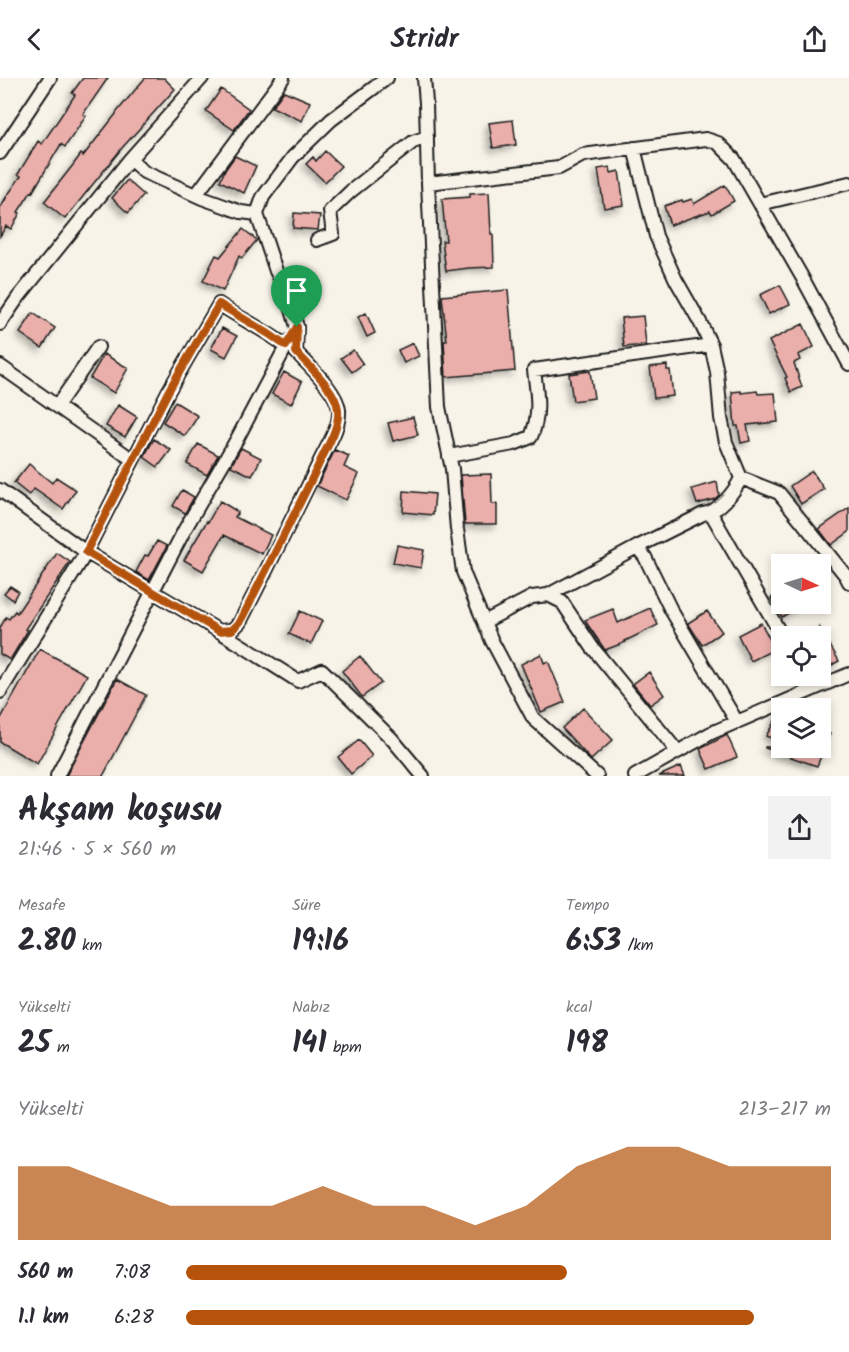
<!DOCTYPE html>
<html lang="tr">
<head>
<meta charset="utf-8">
<style>
  body { margin:0; font-family:Kalam,sans-serif; background:#f2f2f3; color:#2b2b33; height:100vh; display:flex; flex-direction:column; font-size:22px; white-space:nowrap }
  * { box-sizing:border-box; margin:0 }
  p { font-size:20px; color:#7c7c81 }
  .icon { flex:none; width:33px; height:33px; fill:none; stroke:currentColor; stroke-width:2; stroke-linecap:round; stroke-linejoin:round }
  .map { position:relative; height:698px; overflow:hidden }
  .drawer { display:flex; flex-direction:column; background:#fff; flex:1 }
  .drawer>* { flex:none }
  .needle { width:39px; rotate:94deg }
  .buttons { position:absolute; left:771px; top:476px; display:grid; gap:12px }
  .buttons a { display:grid; place-items:center; width:60px; height:60px; border-radius:0px; background:#fff; box-shadow:0 3px 9px #0003; font-size:30px }
  .pin { position:absolute; display:grid; place-items:center; width:51px; height:51px; color:#fff; margin:-62px -26px; border-radius:50% 50% 50% 0; rotate:-45deg; box-shadow:0 0 6px #0007 }
  .pin .icon { rotate:45deg }
  .round { display:grid; place-items:center; flex:none; width:63px; height:63px; border-radius:0px; background:#f2f2f3 }
  .headline { display:flex; align-items:center; justify-content:space-between; height:102px; padding:0 18px }
  h1 { font-size:33px; font-weight:700; line-height:45px }
  .stats { display:grid; grid-template-columns:repeat(3,1fr); gap:9px; height:102px; padding:6px 18px }
  .stats div { display:grid; align-content:center }
  .stats b { font-size:30px; font-weight:700 }
  .stats small { font-size:16px; font-weight:400 }
  .stats p { font-size:16px }
  .chart { height:168px; padding:12px 18px }
  .chart p { display:flex; justify-content:space-between }
  .chart svg { width:100%; height:108px; margin-top:6px; fill:#b45309; opacity:.7 }
  ul { padding:0 18px; list-style:none; font-size:20px }
  li { display:grid; grid-template-columns:96px 72px 1fr; align-items:center; height:45px }
  li i { height:15px; border-radius:8px; background:#b45309 }
  header { display:flex; justify-content:space-between; align-items:center; height:78px; padding:0 18px; background:#fff; font-size:27px; font-weight:700 }
  .map>svg:first-child { display:block }
  .building { fill:#eaafab; stroke:#1c1c1c; stroke-width:1.5; filter:url(#shadow) }
  .lines { fill:none; stroke-linecap:round; stroke-linejoin:round }
  .street-casing { stroke:#1c1c1c; stroke-width:16 }
  .street { stroke:#f7f3e8; stroke-width:12 }
  .route-casing { stroke:#fff; stroke-width:12 }
  .route { stroke:#b45309; stroke-width:8 }
</style>
</head>
<body>
<header><svg class="icon" aria-label="back" viewBox="0 0 24 24"><path d="M15 5l-7 7 7 7"/></svg>Stridr<svg class="icon" aria-label="share" viewBox="0 0 24 24"><path d="M12 15V3M7 8l5-5 5 5M5 13v7h14v-7"/></svg></header>
<div class="map">
<svg width="849" height="698" viewBox="0 0 849 698">
  <defs>
    <filter id="shadow"><feDropShadow dx="-4" dy="4" stdDeviation="3" flood-color="#0004"/></filter>
  </defs>
  <rect width="100%" height="100%" fill="#f7f3e8"/>
  <filter id="ink" filterUnits="userSpaceOnUse"><feTurbulence type="fractalNoise" baseFrequency=".0167" numOctaves="2"/><feDisplacementMap in="SourceGraphic" scale="12" xChannelSelector="R" yChannelSelector="G"/><feConvolveMatrix kernelMatrix="1 2 1 2 8 2 1 2 1" color-interpolation-filters="sRGB"/></filter>
  <g filter="url(#ink)">
    <path class="building" d="M83 0H108L83 36 86 38 65 69 61 66 32 115 31 114 18 134 20 135 11 151 6 148 0 158V130L6 121H5L21 98 18 96 38 63 42 66 75 17 72 15Z
      M145 0H164L175 11 122 70 65 141 44 124 73 87 81 76 83 78 116 36V35Z
      M221 11 249 31 234 52 206 33Z
      M284 13 310 24 302 43 272 29Z
      M513 42 516 67 493 70 489 45Z
      M325 73 341 88 325 104 306 86 313 79 316 83Z
      M235 78 256 88 244 115 220 103 225 92Z
      M610 89 611 95 619 93 624 127 604 130 598 91Z
      M127 102 144 117 128 135 112 120Z
      M725 107 734 123 712 136 710 133 670 147 664 128 682 122 683 124 692 121 694 126Z
      M489 115 491 156H493L494 189 469 190 446 193 442 163H446L442 121 470 119V116Z
      M294 135 320 137 318 152 293 150Z
      M243 151 257 162 242 180 239 178 223 213 203 203 216 177 220 179Z
      M780 207 790 226 769 236 760 217Z
      M508 212 515 293 446 299 444 263H447L442 218Z
      M33 235 55 250 42 270 20 255Z
      M366 235 375 255 367 259 358 239Z
      M643 238 646 267 624 269 621 240Z
      M803 246 814 269 798 277 800 282 794 285 802 309 791 314 785 300 787 299 769 263Z
      M222 250 237 258 226 279 211 271Z
      M413 265 419 278 404 285 398 272Z
      M353 272 363 286 352 294 341 280Z
      M104 276 128 290 114 315 90 300Z
      M667 287V292H670L673 318 654 320 650 289Z
      M590 293 594 320 573 323 569 296Z
      M284 294 302 304 291 326 272 316Z
      M741 313V315L757 313 758 316 775 315 778 344 747 347 750 363 741 365 738 348H735L732 314Z
      M175 324 198 338 185 358 163 344Z
      M118 327 137 339 125 359 106 348Z
      M413 339 418 357 393 363 388 345Z
      M154 361 171 372 158 389 144 379Z
      M198 366 218 377 207 397 187 386Z
      M241 370 261 380 252 398 231 388Z
      M335 372 349 378 344 389 359 396 346 422 317 408Z
      M29 386 52 405 56 399 76 412 63 431 34 411 29 417 14 405Z
      M812 393 824 411 801 426 790 408Z
      M491 396 492 426H497V446H465L461 397Z
      M717 404 719 417 715 421 697 426 692 411Z
      M182 412 194 419 185 435 173 428Z
      M404 413 435 416 433 437 403 434Z
      M220 423 238 434 235 439 271 457 262 476 224 457 203 493 184 482 207 443 208 444Z
      M849 430V454L831 467 819 451Z
      M157 463 167 468 149 502 136 494 145 477 148 478Z
      M397 467 424 472 421 490 393 485Z
      M57 475 70 484 25 551 28 552 10 582 0 576V550L6 539 9 541 15 533 17 535Z
      M10 508 18 513 13 522 4 515Z
      M782 514V525H805L782 539 771 520Z
      M650 530 658 547 625 563 626 564 605 572 588 547 585 542 613 531 618 545Z
      M300 533 322 543 311 566 289 556Z
      M707 533 722 554 702 567 688 545Z
      M761 545 775 571 751 583 738 557Z
      M820 550 839 583 820 594Z
      M40 571 87 597 37 686 0 664V642Z
      M541 576 544 585 548 583 565 624 541 634 521 586Z
      M360 578 381 605 362 619 342 593Z
      M649 594 664 617 650 627 633 606Z
      M117 601 146 617 103 698H66Z
      M583 630 613 662 591 682 562 650Z
      M780 634H782V664L766 658Z
      M820 652 830 656 817 688 765 670V669H820Z
      M727 657 737 679 709 691 700 671Z
      M359 662 372 678 351 696 338 679Z
      M681 688 685 698H659Z"/>
    <g class="lines">
      <g class="street-casing">
        <path id="street" d="M424 0 426 25 428 105 439 329 452 391 457 451 463 494 492 563 533 640 597 698
          M634 70 656 158 676 202 700 244 711 267 717 294 721 340 726 364 741 400 779 415 846 498 849 504
          M0 75 50 0
          M130 81 144 94 202 120 241 134 257 136
          M428 105 559 90 583 77 706 61 718 65 734 81 802 199 849 286
          M196 117 283 0
          M760 126 849 105
          M317 162 333 156 330 133 351 113 413 64 427 59
          M0 246 17 221 130 81 202 0
          M0 288 133 382
          M57 328 98 269
          M449 378 514 366 531 359C541 335 537 316 534 292L711 267
          M0 412 86 474 219 553 232 552 240 544C267 491 294 438 320 383 327 368 340 350 339 332 337 313 309 288 296 274L297 249 287 214 276 193 257 136 263 119 293 79 331 42 387 0
          M711 435 782 558
          M637 469 645 479 671 532 737 644
          M548 517 637 469 703 436C718 435 735 413 741 400
          M484 544 532 519 548 517 562 524 592 569 677 673
          M219 553 298 603 322 592 392 661 423 698
          M805 597 813 611
          M0 614 84 478 169 312 219 226C241 241 265 252 286 268
          M57 698 185 451 237 361 289 263
          M635 698 711 655 849 596"/>
      </g>
      <use href="#street" class="street"/>
    </g>
  </g>
  <g class="lines" filter="url(#ink)">
    <g class="route-casing">
      <path id="route" d="M219 226 269 256 286 268 297 249 296 274C309 288 337 313 338 332 340 350 325 372 318 388 293 440 266 492 240 544L232 552 219 553 86 474 169 312Z"/>
    </g>
    <use href="#route" class="route"/>
  </g>
</svg>
<div class="buttons">
<a><svg class="needle" viewBox="-14 -14 28 28"><path d="M0-13l5 13h-10z" fill="#e53935"/><path d="M0 13l5-13h-10z" fill="#7c7c81"/></svg></a>
<a><svg class="icon" aria-label="locate" viewBox="0 0 24 24"><circle cx="12" cy="12" r="6"/><path d="M12 2v4M12 18v4M2 12h4M18 12h4"/></svg></a>
<a><svg class="icon" aria-label="layers" viewBox="0 0 24 24"><path d="M12 4l9 5-9 5-9-5zM3 14l9 5 9-5"/></svg></a>
</div>
<div class="pin" style="left:297px;top:249px;background:#1e9e55"><svg class="icon" aria-label="arrive" viewBox="0 0 24 24"><path d="M6 21V4h12l-3 4 3 4H6"/></svg></div>
</div>
<section class="drawer">
<div class="headline"><div><h1>Akşam koşusu</h1><p>21:46 · 5 × 560 m</p></div><a class="round"><svg class="icon" aria-label="share" viewBox="0 0 24 24"><path d="M12 15V3M7 8l5-5 5 5M5 13v7h14v-7"/></svg></a></div>
<div class="stats">
<div><p>Mesafe</p><b>2.80<small> km</small></b></div>
<div><p>Süre</p><b>19:16</b></div>
<div><p>Tempo</p><b>6:53<small> /km</small></b></div>
</div>
<div class="stats">
<div><p>Yükselti</p><b>25<small> m</small></b></div>
<div><p>Nabız</p><b>141<small> bpm</small></b></div>
<div><p>kcal</p><b>198</b></div>
</div>
<div class="chart"><p><span>Yükselti</span>213–217 m</p>
<svg viewBox="0 0 160 44" preserveAspectRatio="none"><path d="M0 44V14L10 14L20 22L30 30L40 30L50 30L60 22L70 30L80 30L90 38L100 30L110 14L120 6L130 6L140 14L150 14L160 14V44z"/></svg>
</div>
<ul>
<li><b>560 m</b>7:08<i style="width:59%"></i></li>
<li><b>1.1 km</b>6:28<i style="width:88%"></i></li>
</ul>
</section>
</body>
</html>
